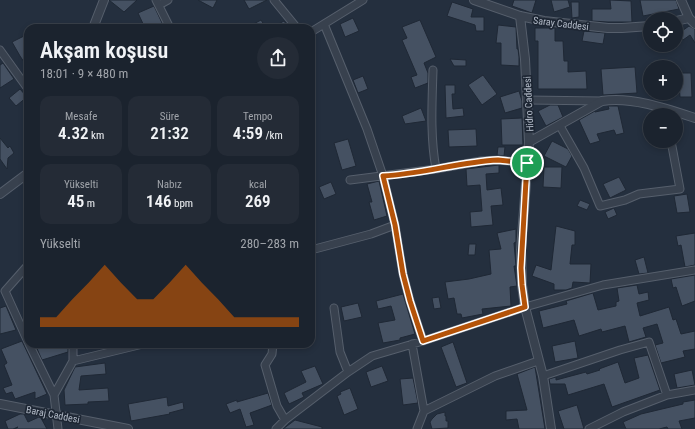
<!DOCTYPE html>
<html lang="tr">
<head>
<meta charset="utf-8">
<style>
  body { margin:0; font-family:"Roboto Condensed",sans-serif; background:#242b36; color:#f1f3f6; height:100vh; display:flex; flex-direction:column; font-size:15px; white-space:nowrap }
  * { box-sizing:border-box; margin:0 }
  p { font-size:13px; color:#a0a4aa }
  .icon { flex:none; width:22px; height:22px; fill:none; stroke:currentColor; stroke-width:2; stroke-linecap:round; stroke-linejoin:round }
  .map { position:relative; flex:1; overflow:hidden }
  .sheet { position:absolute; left:24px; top:24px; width:291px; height:324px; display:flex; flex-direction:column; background:#1b232e; border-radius:12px; box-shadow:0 2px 6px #0003,0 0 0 1px #39404a }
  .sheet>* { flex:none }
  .tools { position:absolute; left:643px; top:12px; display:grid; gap:8px }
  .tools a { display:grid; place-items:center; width:40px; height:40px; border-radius:50%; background:#1b232e; box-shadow:0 2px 6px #0003,0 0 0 1px #39404a; font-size:20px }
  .pin { position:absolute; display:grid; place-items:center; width:34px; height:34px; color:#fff; margin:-17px; border:2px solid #fff; border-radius:50%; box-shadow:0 1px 4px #0007 }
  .round { display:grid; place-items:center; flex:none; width:42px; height:42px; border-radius:21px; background:#242b36 }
  .head { display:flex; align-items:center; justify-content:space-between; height:68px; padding:0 16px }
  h1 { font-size:22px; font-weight:600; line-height:30px }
  .stats { display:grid; grid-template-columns:repeat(3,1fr); gap:6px; height:68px; padding:4px 16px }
  .stats div { display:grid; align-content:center; border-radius:10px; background:#242b36; text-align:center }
  .stats b { font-size:17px; font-weight:600 }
  .stats small { font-size:11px; font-weight:400 }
  .stats p { font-size:11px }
  .chart { height:112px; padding:8px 16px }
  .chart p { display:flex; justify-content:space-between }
  .chart svg { width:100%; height:72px; margin-top:4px; fill:#b45309; opacity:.7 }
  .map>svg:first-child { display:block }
  .building { fill:#455162; stroke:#1f2835 }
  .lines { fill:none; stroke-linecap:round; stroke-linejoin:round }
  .minor-casing { stroke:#565f6c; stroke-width:9 }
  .tertiary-casing { stroke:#565f6c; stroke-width:10 }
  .minor { stroke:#38414e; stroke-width:7 }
  .tertiary { stroke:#38414e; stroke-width:8 }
  .route-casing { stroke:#fff; stroke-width:8 }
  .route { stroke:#b45309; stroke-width:5 }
  .labels { text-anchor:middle; stroke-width:3.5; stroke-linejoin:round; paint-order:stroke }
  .street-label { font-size:10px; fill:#b4bcc9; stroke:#1d2633 }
</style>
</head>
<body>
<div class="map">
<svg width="695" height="429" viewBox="0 0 695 429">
  <rect width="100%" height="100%" fill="#242f3e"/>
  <path class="building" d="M109 0H137L124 12Z
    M198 0H217L213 8Z
    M244 0H267L249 9Z
    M514 0H536L532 13 512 6Z
    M551 0H568L570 7 554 12Z
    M610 0 631 1 632 22H608L592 21V9H611Z
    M640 0H676L679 9 643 16Z
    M452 2 473 9 471 17H484V31H476L475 25 447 16Z
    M571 2H579V17L572 18Z
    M154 6 163 25 156 28H145L138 13Z
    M353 18 359 31 345 37 340 24Z
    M261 20 266 28H246Z
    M420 20 436 57 424 63 428 73V83L415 88 411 77 417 75 402 40 407 38 402 27Z
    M284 21 289 28H271Z
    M498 25 516 27 517 49H518L519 57V66L501 65V43H496Z
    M689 26 695 29V43L690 35 683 40 679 33Z
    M535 28H555V41H563L564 61H568V72L586 71 587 89H538V41H535Z
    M584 31 605 33 603 44 582 41Z
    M28 34V68L20 56 12 42Z
    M450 59 466 60V66H454Z
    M3 63 14 79 0 88V65Z
    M635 67 637 93 603 95 601 69Z
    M676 73H691L692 97H680L679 82H676Z
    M483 75 497 94 482 105 468 85Z
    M363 76 368 89 358 93 353 80Z
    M445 85H455V94H452L453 109 463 108 464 116 446 118Z
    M20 89 27 97 16 106 9 98Z
    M519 91 522 101V108L505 113 500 97Z
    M550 105H558L563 117 546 126 538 111Z
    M608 106H618L624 133 616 135 614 130 597 134 600 141 590 144 579 120 595 111V112L609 109Z
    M421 108 426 121 405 124 402 116Z
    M522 118 523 145H502L501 119Z
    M476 129 477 146 449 147 448 130Z
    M0 138 8 148 10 146 14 153 8 158 7 169 0 159Z
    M348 139 356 166 342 170 334 143Z
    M552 141 568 149 572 156 566 167 544 156Z
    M498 147H505L504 156 497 155Z
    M499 165V173L486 174 487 190 501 188 503 205 491 206 493 225 471 227 470 212 482 211 480 185 467 186 466 169Z
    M544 167H562L561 188 543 187Z
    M619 177 626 190 610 198 603 184Z
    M379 181 387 216 374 220 369 202H372L367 184Z
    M331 182 336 194 324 199 319 187Z
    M687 194 690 212 677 213 674 196Z
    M580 200 590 204 587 210 577 206Z
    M614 208 617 215 608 219 605 212Z
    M556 226 575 231V245H572L570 264H591L590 283 573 282 572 288 566 290H554V284L532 276 536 265 551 270Z
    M516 229V242L514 243 516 266H514L517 286 510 287 511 306 482 309 483 314 462 318 461 314H457L454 298 448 299 445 282 469 279 491 274 489 250 501 249 497 233Z
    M695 233V265L685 267 681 245 678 246 676 236Z
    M469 244H476L475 255H468Z
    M644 257 648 273 639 274 635 260Z
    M695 275V301L682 306 676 287 673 288 671 279Z
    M637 285 639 294 648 292 649 300 637 303 640 316 669 307 673 320 676 319 681 334 695 331V349L683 351 685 357 661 363 655 345 663 343 657 324 643 328 646 337 629 342 625 326 602 332 601 329 579 336 574 320 543 328 539 311 567 304 566 301 593 293 598 310 616 306V302L619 301 617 288Z
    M403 294 415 334 400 338V340L383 343 378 323 395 320 391 306 378 309 376 301Z
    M439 297 441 308 434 309 432 298Z
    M358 303 362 317 344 321 341 307Z
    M6 306 16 330 0 334V308Z
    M22 341 47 394 35 399V392L15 399 12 392 6 394 3 388 12 385 4 365 7 363 1 349Z
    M575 341 578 358 555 362 552 346Z
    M453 342 467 383 456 387 441 347Z
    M35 344H68V352L42 360Z
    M648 355 660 390 612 407 604 384 568 395 565 384H550L549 379 556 377V380L586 372 587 374 600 370 599 369 618 362 625 383 639 378 634 358Z
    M105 363 106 374 81 376 79 390 108 388 109 401 88 402V404L65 405 64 390 75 367Z
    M315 366 323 384 302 393 304 397 289 404 284 393 306 382 301 371Z
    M382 366 388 381 371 387 366 372Z
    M535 367 545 429H519L517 419 506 420V411L527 410 517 374Z
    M692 370 695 385 677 388 674 374Z
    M413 378 418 403 403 405 400 379Z
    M350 388 358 409 344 415 337 396 341 394 340 392Z
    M268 393 272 405 250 413 254 425 246 427 240 409 230 413 226 404 237 400V402Z
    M167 397 168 406 183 402 184 409 169 413 170 414 131 421 128 404Z
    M695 400V418L679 421 682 429H668L667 427 659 429H626L623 422 641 414 683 404V402Z
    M577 405 584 429H564L558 411Z
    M445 412V416H446V421H448V428L432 429 430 422 432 419 437 414Z
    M20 414H24L28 422 39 417 41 418 47 429H15L18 427 13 429H8L5 421Z
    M295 420 322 427V429H283Z"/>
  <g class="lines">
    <g class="minor-casing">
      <path id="minor" d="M156 0 170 28
        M274 0 297 28
        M159 5 168 0
        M324 24 367 129 383 176 395 225 403 274 410 301 423 341
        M311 32 363 0
        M0 50 28 89
        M433 70C432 103 430 136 436 169
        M528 100 602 101
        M560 126 584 168 600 206 625 200 639 194 680 189 671 141
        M350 180 436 169 481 161 499 160 527 163
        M311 250 371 234 395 225
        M28 265 5 291 28 342
        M334 308 340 352 348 372
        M29 344 54 395 58 429
        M273 344 272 354 265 365 277 406 285 420
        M412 344 424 411 495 376 538 361
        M73 361 143 344
        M543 376 620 350 649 342 667 395
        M54 395 73 361V344
        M276 429 285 420 348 372 372 356 423 341 525 307 603 285 695 270
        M417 429 424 411
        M589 429 623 412 667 395 695 390"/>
    </g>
    <g class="tertiary-casing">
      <path id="tertiary" d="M474 0 520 16 544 21 608 28H622L650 26
        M681 0 689 18 695 24
        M520 16 525 59 529 142 521 250 522 285 525 307 543 376 551 429
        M676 21 689 18
        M93 28 104 0
        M529 142 602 101C631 96 668 109 695 118
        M0 194 28 173
        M0 404 128 429"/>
    </g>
    <use href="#minor" class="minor"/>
    <use href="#tertiary" class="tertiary"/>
  </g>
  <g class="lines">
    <g class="route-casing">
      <path id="route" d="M498 160 527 163 521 268 522 285 525 307 423 341 410 301 403 274 395 225 383 176C422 174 460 162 498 160Z"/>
    </g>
    <use href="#route" class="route"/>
  </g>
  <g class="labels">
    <g class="street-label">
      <text transform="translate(561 23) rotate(7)" y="4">Saray Caddesi</text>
      <text transform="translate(528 104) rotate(-93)" y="4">Hidro Caddesi</text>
      <text transform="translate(53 414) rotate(11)" y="4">Baraj Caddesi</text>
    </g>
  </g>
</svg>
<div class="tools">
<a><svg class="icon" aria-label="locate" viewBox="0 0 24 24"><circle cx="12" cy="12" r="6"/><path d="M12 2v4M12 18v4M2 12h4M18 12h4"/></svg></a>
<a>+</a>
<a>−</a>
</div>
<div class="pin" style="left:527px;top:163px;background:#1e9e55"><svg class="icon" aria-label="arrive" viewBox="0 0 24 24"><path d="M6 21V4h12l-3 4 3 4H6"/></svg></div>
<section class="sheet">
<div class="head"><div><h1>Akşam koşusu</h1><p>18:01 · 9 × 480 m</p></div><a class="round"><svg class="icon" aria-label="share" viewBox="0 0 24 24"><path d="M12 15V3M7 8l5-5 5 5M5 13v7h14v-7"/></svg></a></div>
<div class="stats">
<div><p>Mesafe</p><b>4.32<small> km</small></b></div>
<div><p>Süre</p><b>21:32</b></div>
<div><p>Tempo</p><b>4:59<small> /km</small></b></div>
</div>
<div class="stats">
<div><p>Yükselti</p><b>45<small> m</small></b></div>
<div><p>Nabız</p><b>146<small> bpm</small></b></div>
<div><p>kcal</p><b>269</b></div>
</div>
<div class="chart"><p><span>Yükselti</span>280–283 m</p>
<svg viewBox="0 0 160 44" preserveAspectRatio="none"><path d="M0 44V38L10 38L20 27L30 17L40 6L50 17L60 27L70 27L80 17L90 6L100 17L110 27L120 38L130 38L140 38L150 38L160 38V44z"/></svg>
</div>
</section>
</div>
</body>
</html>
